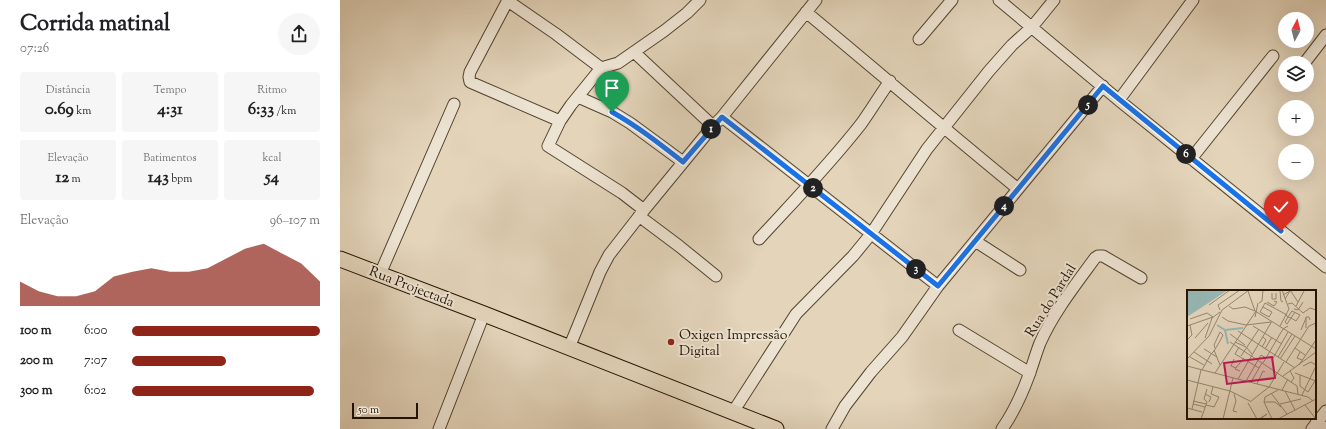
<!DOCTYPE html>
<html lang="pt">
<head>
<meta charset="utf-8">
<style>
  body { margin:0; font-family:"Sorts Mill Goudy",serif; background:#f6f6f6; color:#202124; height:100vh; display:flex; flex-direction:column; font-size:15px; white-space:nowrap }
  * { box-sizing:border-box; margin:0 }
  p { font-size:13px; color:#757577 }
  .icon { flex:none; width:22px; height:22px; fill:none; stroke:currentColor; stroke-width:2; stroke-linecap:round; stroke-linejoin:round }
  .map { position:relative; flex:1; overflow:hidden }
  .details { display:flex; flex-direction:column; background:#fff; width:340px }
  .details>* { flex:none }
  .needle { width:26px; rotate:7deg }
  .buttons { position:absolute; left:938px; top:12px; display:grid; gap:8px }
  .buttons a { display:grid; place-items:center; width:36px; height:36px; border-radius:50%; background:#fff; box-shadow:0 4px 16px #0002; font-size:20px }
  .scale { position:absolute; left:12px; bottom:10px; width:66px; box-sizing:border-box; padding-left:4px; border:2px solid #231401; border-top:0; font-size:11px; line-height:14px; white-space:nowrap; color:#231401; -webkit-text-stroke:3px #ede3d2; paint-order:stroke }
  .pin { position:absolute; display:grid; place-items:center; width:34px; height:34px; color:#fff; margin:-41px -17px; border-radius:50% 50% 50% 0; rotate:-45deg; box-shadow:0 0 4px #0007 }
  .pin .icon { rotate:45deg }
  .km { position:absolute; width:20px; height:20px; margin:-10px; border-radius:50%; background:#222; color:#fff; font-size:11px; line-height:20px; text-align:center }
  .round { display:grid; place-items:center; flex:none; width:42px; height:42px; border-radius:21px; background:#f6f6f6 }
  .head { display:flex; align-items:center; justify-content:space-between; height:68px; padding:0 20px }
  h1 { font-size:22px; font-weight:700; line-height:30px }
  .metrics { display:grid; grid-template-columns:repeat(3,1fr); gap:6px; height:68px; padding:4px 20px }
  .metrics div { display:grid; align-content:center; border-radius:4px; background:#f6f6f6; text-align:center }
  .metrics b { font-size:17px; font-weight:700 }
  .metrics small { font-size:11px; font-weight:400 }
  .metrics p { font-size:11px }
  .chart { height:112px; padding:8px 20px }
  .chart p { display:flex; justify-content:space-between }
  .chart svg { width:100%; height:72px; margin-top:4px; fill:#8f2418; opacity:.7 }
  ul { padding:0 20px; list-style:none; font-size:13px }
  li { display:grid; grid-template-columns:64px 48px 1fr; align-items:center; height:30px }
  li i { height:10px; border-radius:5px; background:#8f2418 }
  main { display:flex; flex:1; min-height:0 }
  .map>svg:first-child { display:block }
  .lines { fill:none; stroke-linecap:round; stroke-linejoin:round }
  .minor-casing { stroke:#53442f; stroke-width:13 }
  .major-casing { stroke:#231401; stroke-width:17 }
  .minor { stroke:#ede3d2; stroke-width:11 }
  .major { stroke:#e3d4ba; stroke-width:15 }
  .route-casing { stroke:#fff; stroke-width:8 }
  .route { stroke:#1a73e8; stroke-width:5 }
  .poi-dot { fill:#8f2418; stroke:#ede3d2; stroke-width:1.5 }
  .labels { text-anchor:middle; stroke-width:4; stroke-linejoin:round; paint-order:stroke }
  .street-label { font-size:14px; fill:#231401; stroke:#ede3d2 }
  .poi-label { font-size:14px; fill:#231401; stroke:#ede3d2; text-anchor:start }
  .inset-river { fill:none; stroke:#96b7b5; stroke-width:2 }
  .inset-road { fill:none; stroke:#968770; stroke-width:1 }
  .view { fill:#c2185b; fill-opacity:0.15; stroke:#c2185b; stroke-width:2 }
  .inset-edge { fill:none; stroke:#231401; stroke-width:2 }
</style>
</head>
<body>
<main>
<section class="details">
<div class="head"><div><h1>Corrida matinal</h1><p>07:26</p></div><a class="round"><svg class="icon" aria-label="share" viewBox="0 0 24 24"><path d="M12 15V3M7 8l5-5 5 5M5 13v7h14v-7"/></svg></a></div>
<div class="metrics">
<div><p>Distância</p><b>0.69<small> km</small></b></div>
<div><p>Tempo</p><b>4:31</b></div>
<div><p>Ritmo</p><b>6:33<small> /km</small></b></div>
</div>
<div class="metrics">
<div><p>Elevação</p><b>12<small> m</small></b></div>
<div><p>Batimentos</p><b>143<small> bpm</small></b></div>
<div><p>kcal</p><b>54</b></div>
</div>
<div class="chart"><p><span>Elevação</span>96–107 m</p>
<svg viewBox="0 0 160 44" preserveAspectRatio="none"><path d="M0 44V29L10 35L20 38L30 38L40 35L50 26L60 23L70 21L80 23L90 23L100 21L110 15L120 9L130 6L140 12L150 18L160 29V44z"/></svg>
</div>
<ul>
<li><b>100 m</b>6:00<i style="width:100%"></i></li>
<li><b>200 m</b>7:07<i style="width:50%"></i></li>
<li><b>300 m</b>6:02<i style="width:97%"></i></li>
</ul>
</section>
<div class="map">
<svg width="986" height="429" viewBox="0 0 986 429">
  <rect width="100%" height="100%" fill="#e3d4ba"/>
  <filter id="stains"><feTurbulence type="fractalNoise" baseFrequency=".005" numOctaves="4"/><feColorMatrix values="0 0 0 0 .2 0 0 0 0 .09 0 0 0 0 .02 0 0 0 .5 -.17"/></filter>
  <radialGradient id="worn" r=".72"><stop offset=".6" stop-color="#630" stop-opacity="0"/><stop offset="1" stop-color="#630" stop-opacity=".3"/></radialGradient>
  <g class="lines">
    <g class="minor-casing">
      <path id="minor" d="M168 0 130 72 129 77 130 82 220 121
        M659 0 781 102 986 267
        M168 1 216 34 261 68
        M466 12C537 71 607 131 678 189
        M579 39 612 0
        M294 52 373 126
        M966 61 986 35
        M238 97 272 112 290 123 343 162
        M779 100 853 0
        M382 117 598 286
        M851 159 933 56
        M304 210 282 193 208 146 220 121 231 105 261 68 278 63 324 31 347 13 360 0
        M299 216 339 246 376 276
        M419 239C454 201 489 165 521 124 531 110 540 95 550 81
        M635 241 680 270
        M40 274 114 104
        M619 330 690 373
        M229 348 260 272 269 255 304 210 373 126 382 117 476 0
        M393 412 456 314 513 256 531 234 587 149 649 71 672 45 692 27 714 0
        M976 423 986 428
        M99 429 144 314
        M492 429 505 406 531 372 562 337 598 286 763 86
        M662 429C674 412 682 394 689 375 693 364 696 353 700 343 713 313 736 284 755 258L758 256H763L801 278
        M972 429 986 411"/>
    </g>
    <g class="major-casing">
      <path id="major" d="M0 259 144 314 436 429"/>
    </g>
    <use href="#minor" class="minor"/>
    <use href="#major" class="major"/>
  </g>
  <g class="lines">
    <g class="route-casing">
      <path id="route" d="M272 112C297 126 320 144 343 162L374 126 382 117 598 286 763 86 941 231"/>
    </g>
    <use href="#route" class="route"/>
  </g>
  <circle class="poi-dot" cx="331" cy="342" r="4"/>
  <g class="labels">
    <g class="street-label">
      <text transform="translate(72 286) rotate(21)" y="5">Rua Projectada</text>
      <text transform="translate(710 300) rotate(-58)" y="5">Rua do Pardal</text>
    </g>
    <g class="poi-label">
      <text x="339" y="339">Oxigen Impressão<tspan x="339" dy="16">Digital</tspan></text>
    </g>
  </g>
  <g transform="translate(847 290)">
    <rect width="129" height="129" fill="#e3d4ba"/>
    <path d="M0 0H41L0 27Z" fill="#96b7b5"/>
    <path class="inset-river" d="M30 35 38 40 56 38M38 40 41 54"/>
    <path class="inset-road" d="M103 0 111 12M61 1 68 21 129 59M93 1 94 11 96 12M85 3V9H89V3M96 5 103 1 98 9M80 12 87 16 90 12 87 11M72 13 75 11 76 0M101 14 105 13 116 23 123 18 129 20M22 15 43 0M42 16 46 19 58 17 68 21M109 16 117 1M76 17 85 22 82 27 73 22 78 13 100 25M107 19 111 20 116 12M33 20 31 15 53 0M99 25 101 27 104 28 109 31 113 25 105 21 101 27 98 32 100 34 108 22M35 27 41 31 59 35 84 32M68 27 71 13M0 36 26 27 20 23 3 29M66 36 95 54M93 36 102 19 95 0M119 38V27H122L123 30M114 40 119 28M51 41 108 78M43 44 58 55M8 48 21 33M18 48 25 28 33 22M1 49 5 45 3 35M43 52 110 96 111 104M48 52 59 57 65 64M52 57 48 64 60 71M75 57 79 50 76 47M108 58 118 65M17 59 30 67M78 59 85 47M27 60 33 75M7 62 25 74M113 62 110 68 115 70M54 66 72 39M3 67 17 75M91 67 105 44M0 69 22 46 35 20 62 0M47 69 44 76 49 78M93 69 108 46M85 70 101 42M60 71 72 78M99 72 122 36 129 33M76 73 96 39 101 36M112 75 129 50M0 76 121 107 126 111M116 76 124 72 129 75M15 80 24 64 27 61 33 51 36 45 33 42 27 55 28 58M53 81 48 79 57 68M103 81 107 88 104 92M28 83 69 21M108 83 129 91M113 85V96L121 102 128 91M96 86 129 62M51 89 85 31M0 90 43 101M59 91 74 65 79 68M64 92 75 73M70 94 76 81 78 82M95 100 101 89M43 101 63 111M98 101 108 120M84 103 100 124M18 104 24 107 22 112M47 104 49 111 46 121 50 122M115 105 129 76M6 111 19 114M20 112 17 109 20 99M63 112 82 97 97 72M77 112H88L94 117M61 113 70 129M6 114 18 117M93 114 114 109M19 115 27 117 32 107 24 104 26 97M118 115 129 129M0 118 15 122M5 119 14 80M14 129 20 112M36 129 46 88M72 129 80 124 73 129M85 129 77 112 78 107 91 100M91 129 129 109"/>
    <path class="view" d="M85 67 88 88 40 94 37 73Z"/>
    <rect width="129" height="129" class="inset-edge"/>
  </g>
  <rect width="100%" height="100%" filter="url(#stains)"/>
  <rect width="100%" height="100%" fill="url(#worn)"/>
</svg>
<div class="buttons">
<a><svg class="needle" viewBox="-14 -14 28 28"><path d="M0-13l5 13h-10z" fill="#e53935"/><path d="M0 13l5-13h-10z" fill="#757577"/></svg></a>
<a><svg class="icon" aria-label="layers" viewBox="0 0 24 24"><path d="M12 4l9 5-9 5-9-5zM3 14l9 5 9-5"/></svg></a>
<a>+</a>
<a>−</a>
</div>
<div class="scale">50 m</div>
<div class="pin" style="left:272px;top:112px;background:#1e9e55"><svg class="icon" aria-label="arrive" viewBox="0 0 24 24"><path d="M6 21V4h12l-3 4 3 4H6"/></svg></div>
<div class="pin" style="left:941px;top:231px;background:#d93025"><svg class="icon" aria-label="check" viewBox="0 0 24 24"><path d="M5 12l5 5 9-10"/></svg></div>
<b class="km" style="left:371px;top:129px">1</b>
<b class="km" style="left:473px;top:188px">2</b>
<b class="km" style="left:576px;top:269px">3</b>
<b class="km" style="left:664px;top:206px">4</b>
<b class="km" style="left:748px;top:105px">5</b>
<b class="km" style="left:846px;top:154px">6</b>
</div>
</main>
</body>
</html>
